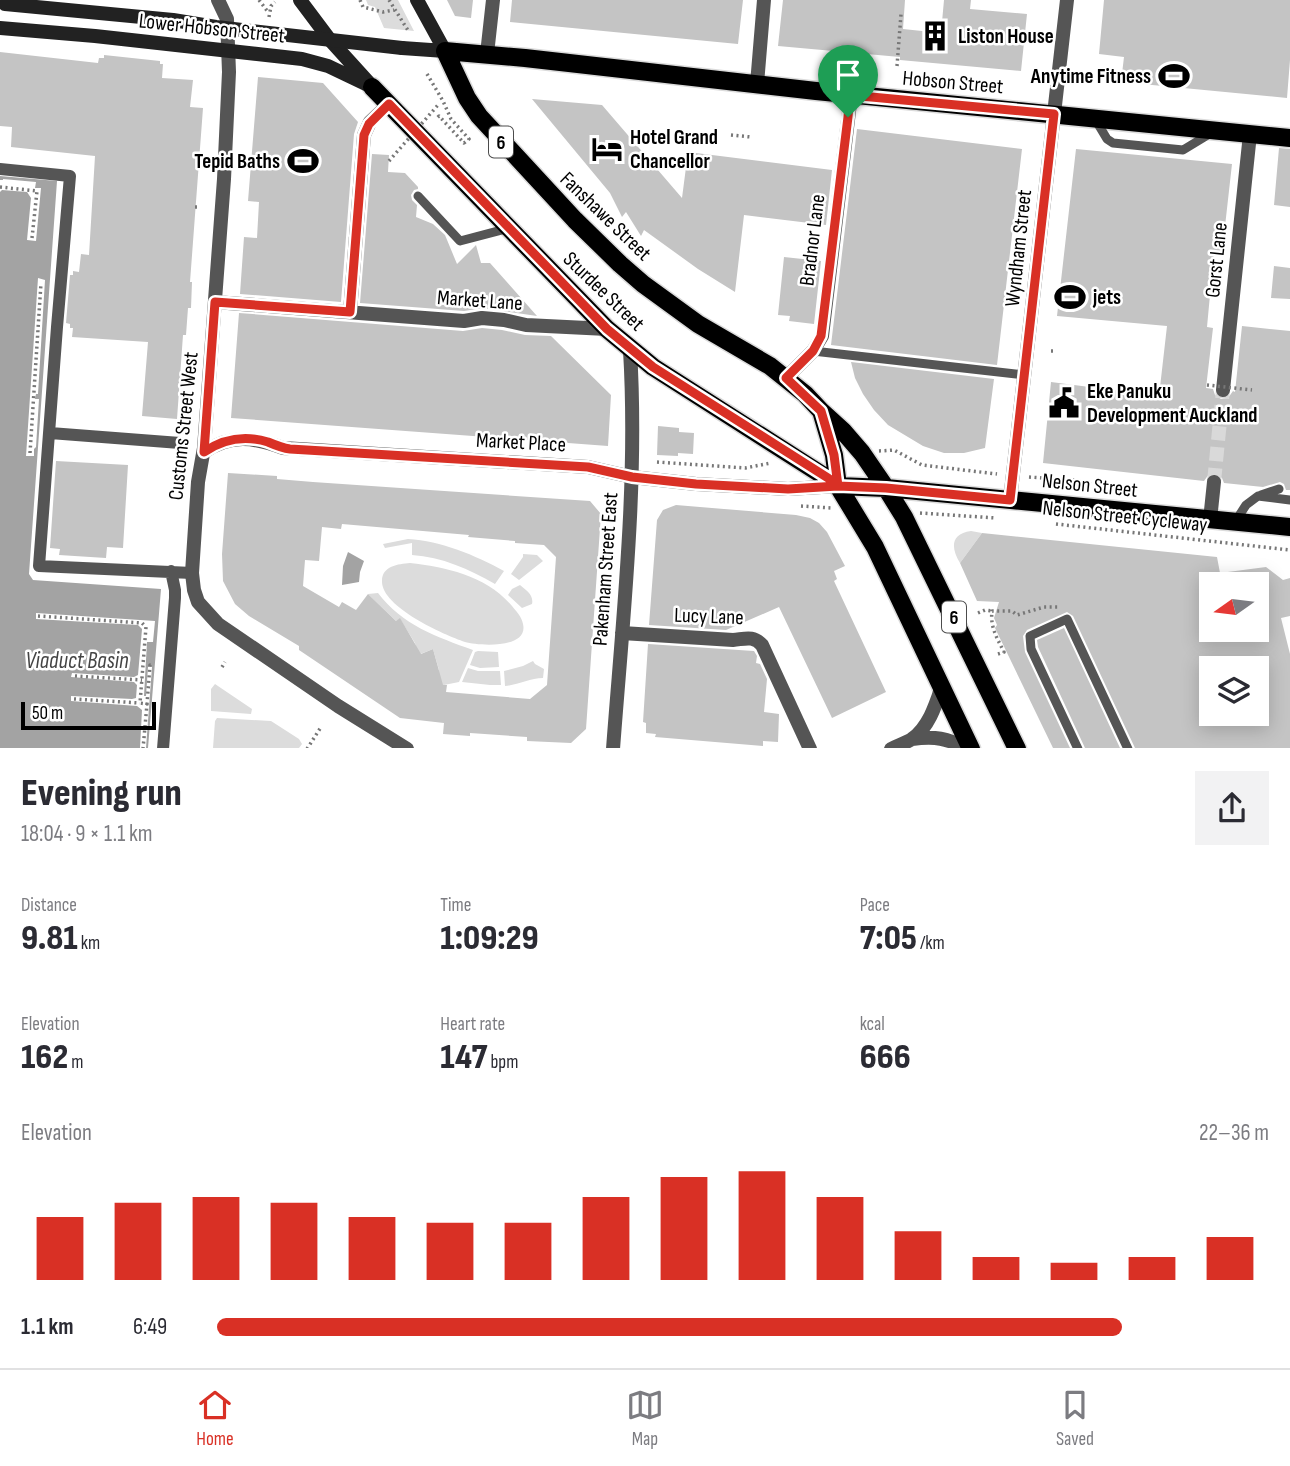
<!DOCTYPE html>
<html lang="en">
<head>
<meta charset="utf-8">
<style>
  body { margin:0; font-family:"Sofia Sans Condensed",sans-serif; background:#f2f2f3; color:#2b2b33; height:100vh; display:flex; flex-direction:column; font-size:26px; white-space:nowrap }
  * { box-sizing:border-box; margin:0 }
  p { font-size:23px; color:#7c7c81 }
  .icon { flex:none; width:38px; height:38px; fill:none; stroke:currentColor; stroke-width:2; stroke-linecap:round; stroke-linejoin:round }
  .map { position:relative; height:748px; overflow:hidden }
  .details { display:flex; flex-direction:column; background:#fff; flex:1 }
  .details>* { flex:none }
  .needle { width:46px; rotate:256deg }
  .controls { position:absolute; left:1199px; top:572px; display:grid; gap:14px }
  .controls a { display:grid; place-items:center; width:70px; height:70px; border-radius:0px; background:#fff; box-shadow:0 4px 18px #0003; font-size:35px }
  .scale { position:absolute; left:21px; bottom:18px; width:135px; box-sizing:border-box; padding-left:7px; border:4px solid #000; border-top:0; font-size:19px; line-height:24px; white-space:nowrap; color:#000; -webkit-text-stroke:5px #fff; paint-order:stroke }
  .pin { position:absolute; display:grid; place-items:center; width:60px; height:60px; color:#fff; margin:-72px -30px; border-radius:50% 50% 50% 0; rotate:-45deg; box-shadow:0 0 7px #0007 }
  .pin .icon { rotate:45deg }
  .round { display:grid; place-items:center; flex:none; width:74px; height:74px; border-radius:0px; background:#f2f2f3 }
  .headline { display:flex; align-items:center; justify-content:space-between; height:119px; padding:0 21px }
  h1 { font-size:38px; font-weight:800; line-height:52px }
  .metrics { display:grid; grid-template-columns:repeat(3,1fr); gap:10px; height:119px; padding:7px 21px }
  .metrics div { display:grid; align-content:center }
  .metrics b { font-size:35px; font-weight:800 }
  .metrics small { font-size:19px; font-weight:400 }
  .metrics p { font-size:19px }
  .chart { height:196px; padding:14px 21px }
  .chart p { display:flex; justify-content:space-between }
  .chart svg { width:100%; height:126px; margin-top:7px; stroke:#d93025; stroke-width:6 }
  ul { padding:0 21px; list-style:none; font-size:23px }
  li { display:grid; grid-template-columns:112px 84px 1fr; align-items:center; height:52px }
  li i { height:18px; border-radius:9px; background:#d93025 }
  .tab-bar { display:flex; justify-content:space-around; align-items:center; height:98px; border-top:2px solid #e1e1e2; background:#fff; font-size:19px; color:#7c7c81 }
  .tab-bar a { display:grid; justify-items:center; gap:4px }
  .tab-bar .selected { color:#d93025 }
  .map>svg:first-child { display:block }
  .green { fill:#dcdcdc }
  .water { fill:#a3a3a3 }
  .pier { fill:#fff }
  .building { fill:#c4c4c4; fill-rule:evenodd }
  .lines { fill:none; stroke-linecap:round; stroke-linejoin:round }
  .minor-tunnel { stroke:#d9d9d9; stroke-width:14; stroke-dasharray:14 7; stroke-linecap:butt }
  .primary-casing { stroke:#dbdbdb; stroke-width:21 }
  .path { stroke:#777; stroke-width:3.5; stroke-dasharray:2 3.5; stroke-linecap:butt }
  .service { stroke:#555; stroke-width:9 }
  .pedestrian { stroke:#555; stroke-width:12 }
  .minor { stroke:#555; stroke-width:14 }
  .secondary { stroke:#222; stroke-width:14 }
  .primary { stroke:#000; stroke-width:18 }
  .path-bridge { stroke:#777; stroke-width:3.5; stroke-dasharray:2 3.5; stroke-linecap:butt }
  .secondary-bridge { stroke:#222; stroke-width:14 }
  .route-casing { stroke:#fff; stroke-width:14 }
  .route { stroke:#d93025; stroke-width:9 }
  .labels { text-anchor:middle; stroke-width:5; stroke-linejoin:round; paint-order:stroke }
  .shield { fill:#fff; stroke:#4c4c4c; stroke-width:2 }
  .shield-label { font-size:19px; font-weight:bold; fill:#000 }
  .street-label { font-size:21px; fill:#000; stroke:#fff }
  .poi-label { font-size:21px; font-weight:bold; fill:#000; stroke:#fff; text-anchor:start }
  .water-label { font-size:23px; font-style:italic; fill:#444; stroke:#fff }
</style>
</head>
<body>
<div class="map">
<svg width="1290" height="749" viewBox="0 0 1290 749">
  <rect width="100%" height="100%" fill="#fff"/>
  <path class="green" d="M366 0H398L414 31 384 28 375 7 368 5Z
    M971 531 982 533 960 563C951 548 950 534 971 531Z
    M408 539C441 541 475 555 504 571L495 584C469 569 442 557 412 555V543L385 548 383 544Z
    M523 554 537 555 543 561 519 580 511 574 523 557Z
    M410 563C446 567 487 576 512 606 516 611 522 617 523 624 529 649 479 646 465 642 444 635 381 607 382 581 382 566 398 564 410 563Z
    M520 585C526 590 534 595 532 604L522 608 508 595 512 589Z
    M378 593C402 625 437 637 473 650L459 682 434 687 439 670 433 649 418 655 415 643 400 619 396 621 368 594Z
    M478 651 498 652 499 667 480 668 470 665 475 652Z
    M533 661 535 664 544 669 543 678C530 678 518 685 505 686L504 671 523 666Z
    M468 668 478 671H500L501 685H490L462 682Z
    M215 684 252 709 251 714 211 711V689Z
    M217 718 271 721 299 739 302 744 299 748H213L215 721Z"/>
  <path class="water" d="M0 176 57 181 29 574 33 580 161 589 148 748 0 749Z
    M348 552 364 561 360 572 359 582 342 585 343 566Z"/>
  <path class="pier" d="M3 179 36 182 35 188H41L36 241 27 240 31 198 27 192 2 190 0 192V180H3Z
    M38 278 45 280 38 394H36L35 399H39L36 447 34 449V456H26Z
    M36 613 155 621 153 642H147L144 696H146L148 667H152L146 748H140L142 710 137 706 71 701V696L132 699 136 698 137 685 134 682 71 677 72 673 134 677 138 675 142 629 138 625 36 619Z"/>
  <path class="building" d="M447 0H473L471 18 455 16Z
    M512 0H743L738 44 510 22Z
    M783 0H905L903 29 941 33 944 0H971L970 9 1027 14 1021 71 900 60V57L778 46Z
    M1104 0H1290V60L1287 98 1121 82 1124 57 1099 54Z
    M0 52 98 63 99 58H104V55L160 61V64H163L162 78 193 80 190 107 203 108 190 282H192L191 308H188L186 335H183L177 419 142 416 148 342 72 337 73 328H70V324L66 323 70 275H73V271L79 272 81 254 89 255 95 156 11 147 12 127 0 126Z
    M258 77 323 83 358 122 354 134 341 302 240 294 244 237 257 238 259 202 248 201Z
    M532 99 602 105 682 198 688 152 832 170 826 225 744 215 735 292 698 269 644 230 641 236 626 212 622 217 610 193Z
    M857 129 1022 149 997 365 831 345Z
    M1279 148 1290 149V207L1274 205Z
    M1076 149 1232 164 1222 253 1214 252 1207 327 1213 328 1206 388 1213 389 1215 395 1221 399 1228 398 1233 391 1235 392 1242 326 1290 331V490H1286L1284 484 1280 482 1263 487 1224 483 1222 478 1216 473 1209 474 1204 481 1043 463 1051 382 1159 396 1167 326 1057 316Z
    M372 154 389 155 388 172 405 173 418 187V189L414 190 411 195 412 200 417 205 416 217 433 224 445 235 457 264 476 245 481 263H490L537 316 483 308 464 311 360 303Z
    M784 257 821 261 814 324 789 321 790 316 778 315Z
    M1274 266 1290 268V299L1271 298Z
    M239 313 463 331 482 328 502 330 525 335 551 336 611 395 608 446 231 418Z
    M851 362 994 379 985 448 964 453H944L923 446 888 425 874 410 863 394 855 378Z
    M658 426 679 428V432L694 433 693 454 678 453V456L657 455Z
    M56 461 128 465 123 548 107 547 106 558 59 555 60 549 50 548Z
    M228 473 277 476V479L313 482 590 501 601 514 586 729 571 743 527 741V737L470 733V736L443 734 444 723 400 718 299 650V646L249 616 235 604 223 581 222 554ZM342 524 469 535 468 537 515 541V543L544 545 556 557 547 685 530 699 446 692 447 685H443L433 649 421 654 400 618 396 621 368 594 356 610 342 602 339 607 303 586 305 560 319 561 322 527 341 529Z
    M676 505 796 515 810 518 819 523 827 532 845 566 834 571 837 579 834 581 886 692 832 718 779 607 726 630 649 625 657 520 663 510Z
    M982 533 1217 557 1220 573 1266 567 1283 580 1290 578V616L1281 618 1290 654V748H1135L1073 616 1067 612 1027 630 1023 636 1025 652 1070 748H1053L995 628 997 625 994 618 999 602 977 601 960 563ZM1211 584H1256V630H1211ZM1211 668H1256V714H1211Z
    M1064 628 1120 748H1085L1038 647 1037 640Z
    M648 644 754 651 757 656 756 663 760 664 767 679 764 712 779 714 778 742 763 741V746L655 737 656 734 646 733V723L643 722Z"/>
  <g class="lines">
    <path class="minor-tunnel" d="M1214 482 1223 390"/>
    <g class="primary-casing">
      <path id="primary" d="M372 87 607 329 653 367 827 478 838 486
        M821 411 834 455 838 486 875 547 971 749
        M838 486 886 488 1290 527
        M1017 749 904 517 886 488 862 453 843 431 821 411 805 394 770 366 698 324 643 284 620 264 575 220 479 116 467 98 445 51 525 58 816 91 1290 138"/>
    </g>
    <path class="path" d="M259 0 268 12
      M360 0 363 7 383 12 394 10
      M389 0 409 32
      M269 17 271 6 275 2
      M897 66 901 14
      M427 74 443 101 451 119 469 139 464 143 439 116 436 119
      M731 135 751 137
      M0 187 37 191 32 238
      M195 207H198
      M1051 351H1054
      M879 451 894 450 922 465 997 474
      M30 453 41 283
      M657 462 745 468 771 463
      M1029 477 1073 480 1128 492
      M801 506 831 508
      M920 513 996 518
      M1056 524 1290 550
      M978 613 985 610 992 611
      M38 616 142 623 146 627 140 703 147 704 150 665H154
      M998 654 1004 652C997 638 990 627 992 611H1012L1017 615 1044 607H1058L1059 609
      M222 667 225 662
      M75 676 142 680
      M74 699 140 703
      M143 749 147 704
      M307 749 321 727"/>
    <path class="service" d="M1095 119 1107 139 1113 143 1183 150 1211 133
      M418 196 460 241 509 228
      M813 351 1024 375
      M1261 495 1279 489
      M1235 522 1246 505 1258 496 1290 500
      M1078 749 1031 649 1030 636 1067 619 1128 749"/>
    <path class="pedestrian" d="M0 169 70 176 57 327 39 566 192 573
      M50 433 180 443
      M163 749 175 598V590L171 571"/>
    <path class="minor" d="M218 0 227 19 229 72 224 179 204 448 198 482 192 573 194 590 198 602 218 624 338 706 407 749
      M487 54 493 0
      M757 84 764 0
      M215 302 464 321 482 318 504 320 526 325 607 329
      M350 312 364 135 370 122 389 104
      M786 378 813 351 822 336 851 95
      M1223 390 1250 134
      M204 452C231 434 254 437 283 448L588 467 632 477 696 484 788 489 838 486
      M1010 500 1067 0
      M1210 520 1214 482
      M622 633 733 640C745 639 753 635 762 645L810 749
      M912 739C935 736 947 738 967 749
      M613 749C623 616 638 483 630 350
      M891 749C898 745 906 743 912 739 929 727 936 704 942 686"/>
    <path class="secondary" d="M300 0 330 40 369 83
      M417 0 445 51
      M0 28 95 36 302 59 328 66 372 87
      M402 48 445 51"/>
    <use href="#primary" class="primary"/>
    <path class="path-bridge" d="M389 161 438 105
      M349 239 364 237
      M1207 385 1252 390"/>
    <path class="secondary-bridge" d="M5 4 173 20 216 27 402 48"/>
  </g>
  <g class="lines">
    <g class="route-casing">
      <path id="route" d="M848 117 821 336 813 351 786 378 821 411 834 455 838 486 828 478 653 367 607 329 389 104 369 124 364 135 350 312 215 302 204 452C223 439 245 435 268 442 275 445 282 448 290 449L588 467 632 477 696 484 788 489 838 486 886 488 1010 500 1054 114 850 95 848 117"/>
    </g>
    <use href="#route" class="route"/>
  </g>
  <defs>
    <g id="building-bare" transform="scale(2.415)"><path d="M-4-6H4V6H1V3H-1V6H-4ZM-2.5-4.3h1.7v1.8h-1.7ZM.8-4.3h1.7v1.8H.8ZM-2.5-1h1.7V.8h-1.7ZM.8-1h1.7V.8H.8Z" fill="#000" stroke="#fff" stroke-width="2.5" paint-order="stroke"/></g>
    <g id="stadium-bare" transform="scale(2.415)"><path d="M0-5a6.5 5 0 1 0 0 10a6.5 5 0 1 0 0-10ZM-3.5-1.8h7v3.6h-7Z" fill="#000" stroke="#fff" stroke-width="2.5" paint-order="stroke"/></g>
    <g id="hotel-bare" transform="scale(2.415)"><path d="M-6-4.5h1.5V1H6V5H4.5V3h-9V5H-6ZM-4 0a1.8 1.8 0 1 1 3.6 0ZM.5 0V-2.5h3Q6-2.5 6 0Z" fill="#000" stroke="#fff" stroke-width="2.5" paint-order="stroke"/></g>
    <g id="civic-bare" transform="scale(2.415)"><path d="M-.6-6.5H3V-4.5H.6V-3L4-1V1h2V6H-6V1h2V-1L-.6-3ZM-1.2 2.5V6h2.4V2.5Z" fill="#000" stroke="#fff" stroke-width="2.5" paint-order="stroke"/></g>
  </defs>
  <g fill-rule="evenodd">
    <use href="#building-bare" x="935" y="36"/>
    <use href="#stadium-bare" x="1174" y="76"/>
    <use href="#hotel-bare" x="607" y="149"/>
    <use href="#stadium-bare" x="303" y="161"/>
    <use href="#stadium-bare" x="1070" y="297"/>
    <use href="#civic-bare" x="1064" y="403"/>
  </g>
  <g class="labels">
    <g class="shield">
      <rect x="489" y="126.5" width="24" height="31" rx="5"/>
      <rect x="942" y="601.5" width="24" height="31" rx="5"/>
    </g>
    <g class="shield-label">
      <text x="501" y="149">6</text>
      <text x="954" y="624">6</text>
    </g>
    <g class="street-label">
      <text transform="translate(212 28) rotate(6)" y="7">Lower Hobson Street</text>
      <text transform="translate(953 82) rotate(5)" y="7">Hobson Street</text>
      <text transform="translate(606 216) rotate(44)" y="7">Fanshawe Street</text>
      <text transform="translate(812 240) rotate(-83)" y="7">Bradnor Lane</text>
      <text transform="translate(1018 248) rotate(-84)" y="7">Wyndham Street</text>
      <text transform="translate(1216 260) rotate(-84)" y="7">Gorst Lane</text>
      <text transform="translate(604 291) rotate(44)" y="7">Sturdee Street</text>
      <text transform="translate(480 300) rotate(4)" y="7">Market Lane</text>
      <text transform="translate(183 426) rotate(-84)" y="7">Customs Street West</text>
      <text transform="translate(521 442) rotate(3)" y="7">Market Place</text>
      <text transform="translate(1090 485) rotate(6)" y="7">Nelson Street</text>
      <text transform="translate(1125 516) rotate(6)" y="7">Nelson Street Cycleway</text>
      <text transform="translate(605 569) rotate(-86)" y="7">Pakenham Street East</text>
      <text transform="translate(709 616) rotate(2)" y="7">Lucy Lane</text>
    </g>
    <g class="poi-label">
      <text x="958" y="43">Liston House</text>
      <text x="1151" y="83" text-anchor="end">Anytime Fitness</text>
      <text x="630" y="144">Hotel Grand<tspan x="630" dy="24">Chancellor</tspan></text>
      <text x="280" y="168" text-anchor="end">Tepid Baths</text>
      <text x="1093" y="304">jets</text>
      <text x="1087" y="398">Eke Panuku<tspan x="1087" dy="24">Development Auckland</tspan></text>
    </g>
    <g class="water-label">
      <text x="77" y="668">Viaduct Basin</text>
    </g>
  </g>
</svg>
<div class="controls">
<a><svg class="needle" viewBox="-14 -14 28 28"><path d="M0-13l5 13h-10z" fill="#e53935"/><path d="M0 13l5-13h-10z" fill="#7c7c81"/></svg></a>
<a><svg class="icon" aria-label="layers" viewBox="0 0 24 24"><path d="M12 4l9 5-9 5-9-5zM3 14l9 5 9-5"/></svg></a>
</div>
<div class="scale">50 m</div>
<div class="pin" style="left:848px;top:117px;background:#1e9e55"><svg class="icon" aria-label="arrive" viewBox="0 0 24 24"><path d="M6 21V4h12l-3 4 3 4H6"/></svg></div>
</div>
<section class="details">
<div class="headline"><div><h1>Evening run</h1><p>18:04 · 9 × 1.1 km</p></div><a class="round"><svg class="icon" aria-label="share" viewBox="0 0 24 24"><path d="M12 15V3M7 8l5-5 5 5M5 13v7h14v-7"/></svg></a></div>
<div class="metrics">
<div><p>Distance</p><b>9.81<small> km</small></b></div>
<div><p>Time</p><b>1:09:29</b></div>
<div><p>Pace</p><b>7:05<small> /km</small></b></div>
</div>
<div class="metrics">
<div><p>Elevation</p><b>162<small> m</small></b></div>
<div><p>Heart rate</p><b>147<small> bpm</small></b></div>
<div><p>kcal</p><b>666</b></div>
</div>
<div class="chart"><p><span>Elevation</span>22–36 m</p>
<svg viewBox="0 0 160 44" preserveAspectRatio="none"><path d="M5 44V22M15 44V17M25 44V15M35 44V17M45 44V22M55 44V24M65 44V24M75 44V15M85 44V8M95 44V6M105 44V15M115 44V27M125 44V36M135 44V38M145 44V36M155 44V29"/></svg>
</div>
<ul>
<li><b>1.1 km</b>6:49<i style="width:86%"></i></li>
</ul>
</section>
<nav class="tab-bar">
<a class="selected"><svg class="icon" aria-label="home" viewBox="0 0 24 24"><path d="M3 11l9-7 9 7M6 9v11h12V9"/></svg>Home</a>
<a><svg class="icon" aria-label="map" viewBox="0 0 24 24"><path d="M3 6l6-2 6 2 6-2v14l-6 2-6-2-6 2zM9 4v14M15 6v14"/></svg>Map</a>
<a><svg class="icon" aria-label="saved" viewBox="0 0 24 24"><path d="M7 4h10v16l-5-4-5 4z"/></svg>Saved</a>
</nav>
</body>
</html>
